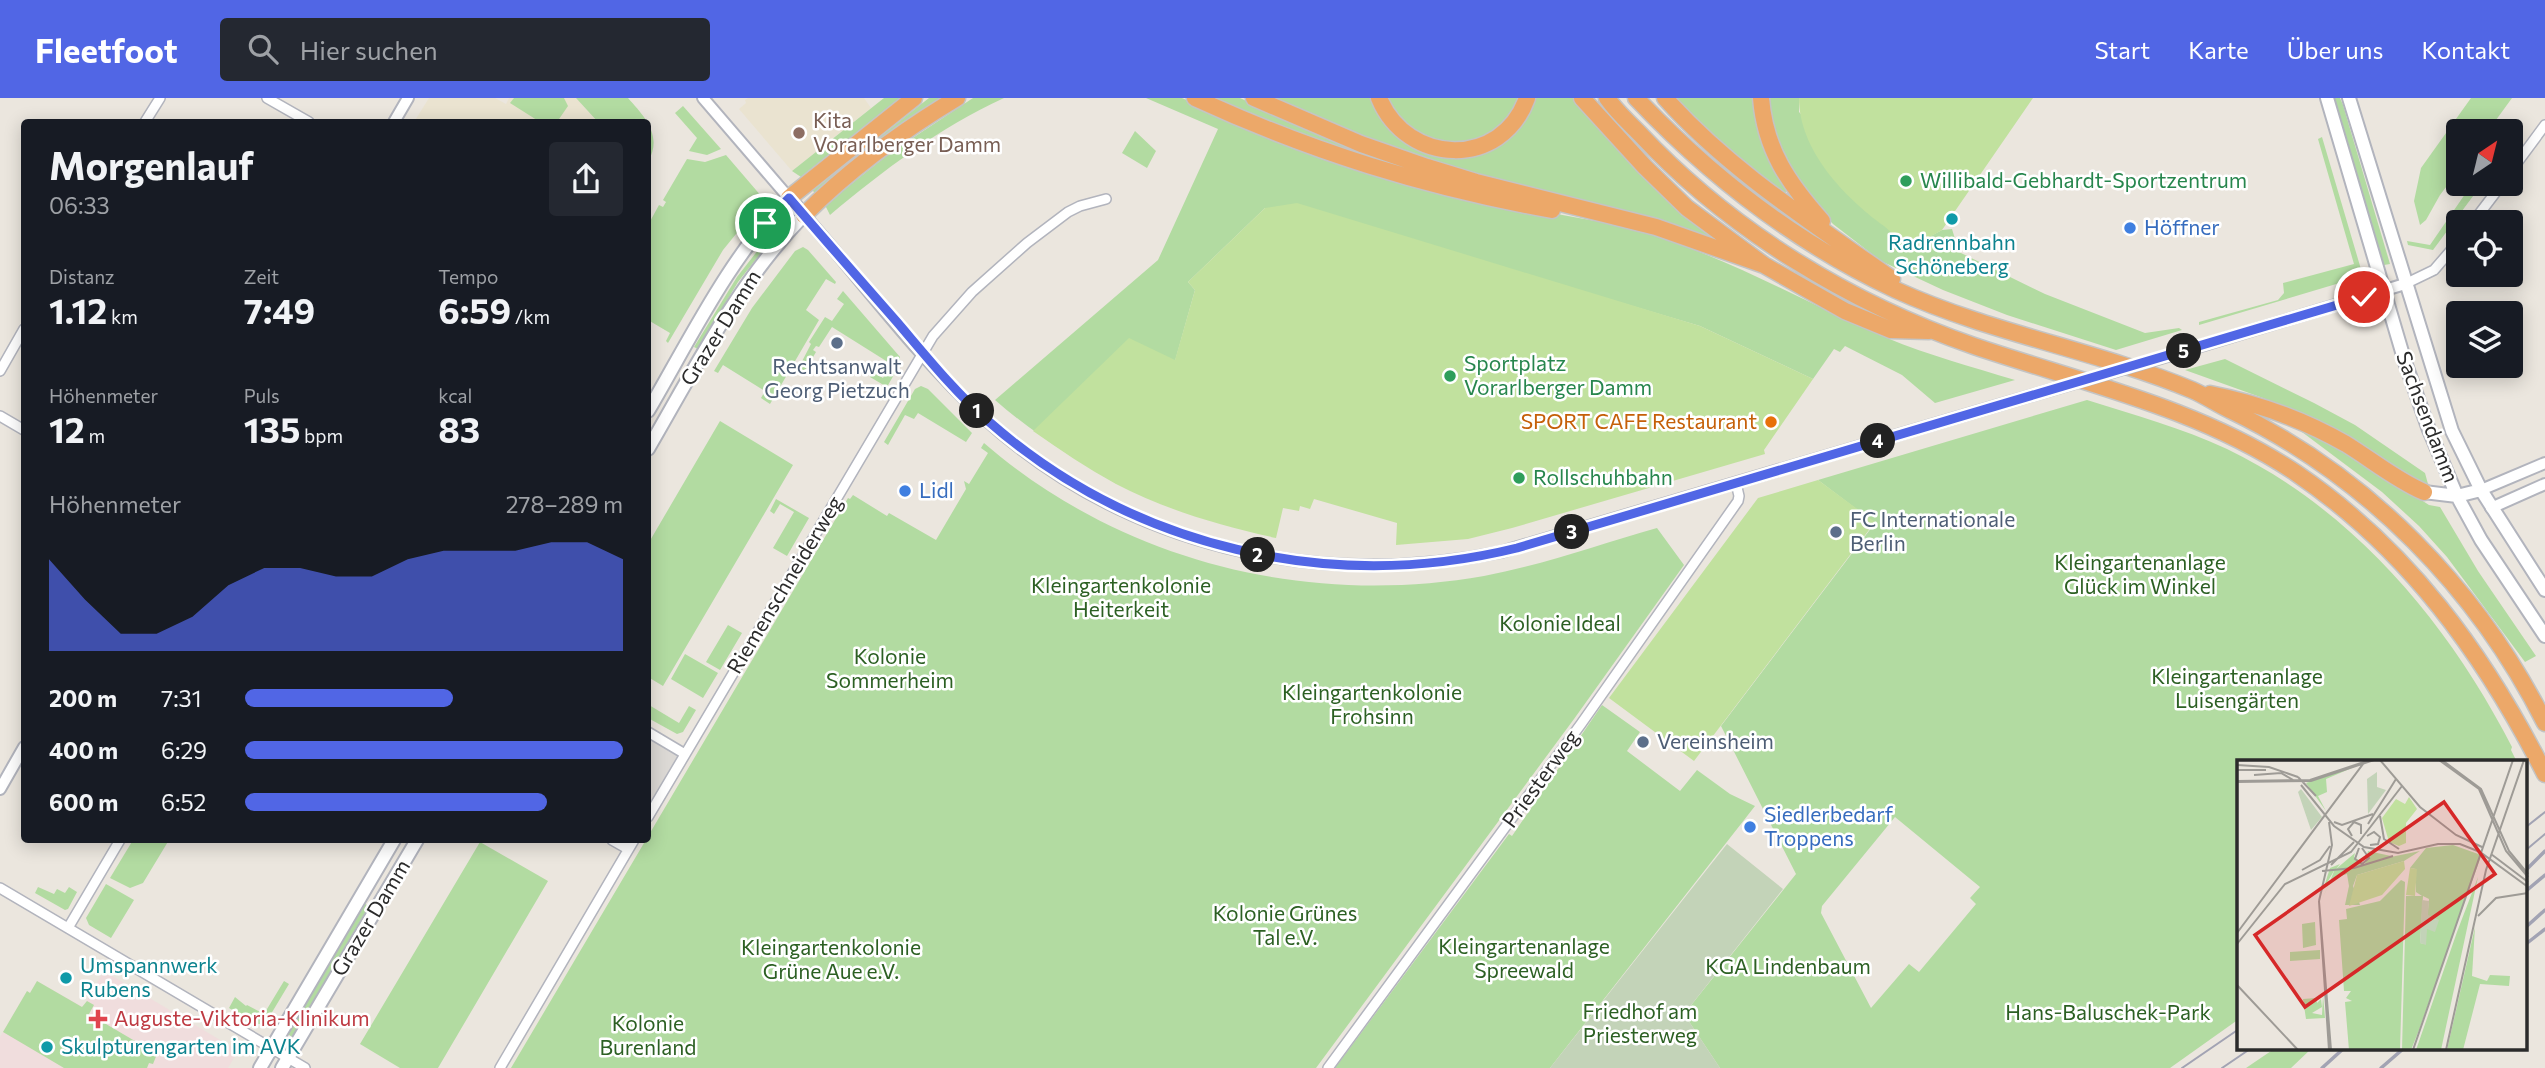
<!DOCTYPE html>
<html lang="de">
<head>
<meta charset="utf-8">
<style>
  body { margin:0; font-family:Commissioner,sans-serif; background:#242831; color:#f1f3f6; height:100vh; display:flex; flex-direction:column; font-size:26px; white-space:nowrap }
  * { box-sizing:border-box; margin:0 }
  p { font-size:23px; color:#9ea1a6 }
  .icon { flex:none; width:38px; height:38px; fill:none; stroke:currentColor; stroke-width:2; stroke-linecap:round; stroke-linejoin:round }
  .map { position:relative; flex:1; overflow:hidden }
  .sheet { position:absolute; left:21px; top:21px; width:630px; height:724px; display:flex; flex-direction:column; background:#171b24; border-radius:7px; box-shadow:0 4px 18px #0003 }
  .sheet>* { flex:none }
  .needle { width:46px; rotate:35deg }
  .tools { position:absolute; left:2446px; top:21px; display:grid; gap:14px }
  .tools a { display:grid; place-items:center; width:77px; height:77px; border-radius:7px; background:#171b24; box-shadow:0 4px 18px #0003; font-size:35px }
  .pin { position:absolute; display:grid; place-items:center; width:60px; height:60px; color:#fff; margin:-30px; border:4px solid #fff; border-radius:50%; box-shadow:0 2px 7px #0007 }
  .km { position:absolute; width:35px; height:35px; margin:-18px; border-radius:50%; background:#222; color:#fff; font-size:19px; line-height:35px; text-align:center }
  .round { display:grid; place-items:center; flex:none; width:74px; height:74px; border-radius:7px; background:#242831 }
  .headline { display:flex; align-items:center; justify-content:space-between; height:119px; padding:0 28px }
  h1 { font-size:38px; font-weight:700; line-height:52px }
  .figures { display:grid; grid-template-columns:repeat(3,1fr); gap:10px; height:119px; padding:7px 28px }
  .figures div { display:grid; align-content:center }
  .figures b { font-size:35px; font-weight:700 }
  .figures small { font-size:19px; font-weight:400 }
  .figures p { font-size:19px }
  .chart { height:196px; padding:14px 28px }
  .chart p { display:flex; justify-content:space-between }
  .chart svg { width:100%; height:126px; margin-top:7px; fill:#5166e5; opacity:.7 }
  ul { padding:0 28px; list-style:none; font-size:23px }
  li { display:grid; grid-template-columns:112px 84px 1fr; align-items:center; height:52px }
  li i { height:18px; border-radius:9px; background:#5166e5 }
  header { display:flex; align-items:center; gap:42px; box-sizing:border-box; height:98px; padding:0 35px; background:#5166e5; color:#fff }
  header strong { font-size:33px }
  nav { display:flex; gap:38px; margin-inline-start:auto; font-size:24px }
  .search { width:490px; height:63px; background:#242831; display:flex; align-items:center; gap:18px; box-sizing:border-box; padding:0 24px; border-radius:7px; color:#9ea1a6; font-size:26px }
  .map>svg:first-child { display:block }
  .education { fill:#eae3d0 }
  .medical { fill:#f0dddd }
  .green { fill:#b2dba1; fill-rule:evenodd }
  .cemetery { fill:#c3d3b8 }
  .pitch { fill:#c1e19e }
  .plaza { fill:#dcd9d5 }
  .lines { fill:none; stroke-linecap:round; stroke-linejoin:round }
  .minor-casing { stroke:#b2b4bd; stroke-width:12 }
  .tertiary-casing { stroke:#b2b4bd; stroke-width:14 }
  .secondary-casing { stroke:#b2b4bd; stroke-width:16 }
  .motorway-casing { stroke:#c4c4c4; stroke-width:19 }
  .minor { stroke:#fff; stroke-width:9 }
  .tertiary { stroke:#fff; stroke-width:10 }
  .secondary { stroke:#fff; stroke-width:12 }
  .motorway { stroke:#eca869; stroke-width:16 }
  .tram { stroke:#a2a3b3; stroke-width:2 }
  .rail { stroke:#a2a3b3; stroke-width:3.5 }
  .tertiary-bridge-casing { stroke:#b2b4bd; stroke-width:14; stroke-linecap:butt }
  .tertiary-bridge { stroke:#fff; stroke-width:10 }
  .route-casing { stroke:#fff; stroke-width:14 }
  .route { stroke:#5166e5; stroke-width:9 }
  .education-dot { fill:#8d6e63; stroke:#fff; stroke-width:2.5 }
  .leisure-dot { fill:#2e9e5b; stroke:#fff; stroke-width:2.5 }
  .culture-dot { fill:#0f9aa8; stroke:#fff; stroke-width:2.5 }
  .shop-dot { fill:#3f7fe0; stroke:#fff; stroke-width:2.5 }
  .service-dot { fill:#5c6f8a; stroke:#fff; stroke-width:2.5 }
  .food-dot { fill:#e8710a; stroke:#fff; stroke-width:2.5 }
  .health-dot { fill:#e0444e; stroke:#fff; stroke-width:2.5 }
  .labels { text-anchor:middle; stroke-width:5; stroke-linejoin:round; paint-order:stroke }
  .education-label { font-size:21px; fill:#785e54; stroke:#fff; text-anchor:start }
  .leisure-label { font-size:21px; fill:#27864d; stroke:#fff; text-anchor:start }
  .shop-label { font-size:21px; fill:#366cbe; stroke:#fff; text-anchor:start }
  .culture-label { font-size:21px; fill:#0d838f; stroke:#fff; text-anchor:start }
  .street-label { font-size:21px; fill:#2b2b2b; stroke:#fff }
  .service-label { font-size:21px; fill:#4e5e75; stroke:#fff; text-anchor:start }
  .food-label { font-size:21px; fill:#c56008; stroke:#fff; text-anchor:end }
  .park-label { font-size:21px; fill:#2c6023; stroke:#fff }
  .health-label { font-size:21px; fill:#be3a42; stroke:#fff; text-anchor:start }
  .inset-road { fill:none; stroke:#9e9b96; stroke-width:2 }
  .view { fill:#d62828; fill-opacity:0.15; stroke:#d62828; stroke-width:3.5 }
  .inset-edge { fill:none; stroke:#2b2b2b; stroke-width:3.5 }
</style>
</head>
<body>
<header>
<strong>Fleetfoot</strong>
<div class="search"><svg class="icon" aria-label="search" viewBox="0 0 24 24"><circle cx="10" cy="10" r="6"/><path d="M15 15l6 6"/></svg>Hier suchen</div>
<nav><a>Start</a><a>Karte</a><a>Über uns</a><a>Kontakt</a></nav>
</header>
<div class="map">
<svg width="2545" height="970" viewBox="0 0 2545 970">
  <rect width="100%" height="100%" fill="#ebe6de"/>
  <path class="education" d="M429 0H495L506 6 509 0H576L598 24H414Z
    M748 0H864L871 10 792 73 739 11 746 5 745 2Z"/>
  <path class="medical" d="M104 873 232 949 235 958 228 970H0V939L27 893 30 895 37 883 83 909Z"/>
  <path class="green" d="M514 0H564L568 8 557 24H540L510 5Z
    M576 0H628C645 19 663 38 648 64V24H598Z
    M884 0H900L801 79 792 73Z
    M929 0H941L872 48 815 95 812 92Z
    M973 0H1004C939 30 884 72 830 117L825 107 890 55Z
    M1146 0H1182L1208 12 1497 105 1612 126 1671 141 1670 143C1746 169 1814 209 1887 240 1928 257 1972 269 2015 282L1935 305 1902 277 1845 248 1840 254 1834 251 1813 281 1700 228 1602 199 1265 110 1188 184 1195 192 1175 263 1117 386C1074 361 1033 335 995 302L1158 162 1218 31Z
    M1206 0H1240L1272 15 1470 86 1360 60Z
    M1267 0H1371C1402 79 1505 81 1535 0H1573L1643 77 1724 147 1389 50Z
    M1386 0H1520C1512 13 1505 25 1492 34 1465 51 1424 48 1401 23 1395 17 1391 7 1386 0Z
    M1670 0H1758L1788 91 1784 96 1754 74Z
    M1766 0H1799V14L1919 144 1942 132 1952 131 1959 154 2045 196 2145 235 2179 230 2182 232 2116 252 2007 217 1943 192 1881 163 1833 126 1810 101 1780 54Z
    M2334 0H2340L2343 7 2390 166 2384 167Z
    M2471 0H2512L2488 33H2459V72L2440 97 2426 122 2420 127 2414 103 2421 70Z
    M683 8 721 51 707 57 689 53 697 40 675 15Z
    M1135 33 1156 53 1147 70 1122 55Z
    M2322 39 2363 178 2199 227V224L2278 202 2284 195 2283 185 2354 166 2318 41Z
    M726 57 762 99V104L723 152 668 245 666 243 670 235 648 222V135L650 131 648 127 659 107 663 109 666 104 663 102 687 61 705 64Z
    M2472 86H2482L2433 152 2408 147 2407 143 2430 147Z
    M780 124 783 127 738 184 698 251 694 249 737 179Z
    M803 149 808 152 836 184 835 186 826 181 806 212 819 222 770 306 761 300 765 293 723 267 718 275 714 273 752 210 795 153Z
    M843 193 900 259V266L887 289 870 279 873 274 883 280 891 266 832 229 819 249 816 248 813 252 816 254 803 276 797 273 811 246 809 244 825 219 832 223 844 206 837 201Z
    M2225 261 2314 305 2355 327 2425 375 2428 386H2422L2371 352 2327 327 2263 300 2185 272Z
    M921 288 928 291 972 335 966 344 918 315 914 321 905 317 888 347 884 344 915 291Z
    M2087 302C2134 317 2182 330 2227 351 2354 412 2449 526 2512 649L2511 652 2517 664H2239V921L2170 970H1720L1684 916 1796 776 1721 628 1875 425 1818 382ZM1895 719 1980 789 1970 800 1976 806 1919 874 1909 866 1871 910 1821 815 1822 808Z
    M720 323 793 367 663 588 648 579V446Z
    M2298 331 2343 352 2429 407 2440 409 2478 473 2536 558 2525 564 2447 459 2419 428 2382 394Z
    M984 345C1122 464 1306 509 1484 478 1543 467 1600 446 1657 430L1684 467 1574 621 1316 970H511L848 400 850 401 853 397 887 418 889 415 936 442 966 391 964 383 969 386 988 355 981 350Z
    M776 401 809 420 787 458 773 450 794 414 780 406 774 416 770 413Z
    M728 527 742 535 720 572 706 564Z
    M685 556 718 575 703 600 671 581Z
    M649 607 679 625 689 608 696 612 683 634 677 636 648 620Z
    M1602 607 1640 634 1627 653 1680 693 1697 672 1730 696 1755 708 1550 970H1335L1509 736 1512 738Z
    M133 742H169L143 785 130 790 110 780Z
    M480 744 548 783 438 970H400L360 946Z
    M106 786 134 802 111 840 89 827 86 820Z
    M38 789 54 796 57 791 65 795 69 789 77 794 68 811 65 812 35 795Z
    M365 806 369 808 292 939 288 936Z
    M37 883 82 909 87 903 94 907 89 916 157 956 153 966 149 965 147 970H64L3 934 27 893 30 895Z
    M284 883 289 886 265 926H256L229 910 235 899 246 908 247 907 264 916Z
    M2274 951H2311L2291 970H2246Z"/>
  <path class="cemetery" d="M1727 746 1783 791 1684 916 1720 970H1550Z"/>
  <path class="pitch" d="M1799 0H2033L1942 132C1931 138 1919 146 1906 143 1898 141 1890 133 1884 128 1844 99 1799 52 1799 0Z
    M1297 105 1700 228 1813 281 1764 352 1765 356 1512 430 1468 441 1396 447 1397 425 1314 401 1310 411 1300 408 1299 413 1283 410 1276 440C1221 428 1166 412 1116 386 1087 370 1060 352 1033 333L1129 240 1175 262 1195 192 1188 184 1265 110Z
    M1818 382 1875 424 1694 663 1609 600 1758 400Z"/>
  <path class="plaza" d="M648 634 685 656 648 719Z"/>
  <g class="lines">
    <g class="minor-casing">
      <path id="minor" d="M267 0 309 24
        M145 24 160 0
        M2511 73 2545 27
        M2473 124 2502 86
        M2405 186 2434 172 2459 143
        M0 273 24 231
        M0 318 24 332
        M648 634 685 656
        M648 719 933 238 972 194 1027 145 1068 114 1080 108 1106 101
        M612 742 628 751
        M0 790 305 970
        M68 830 120 742
        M500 970 634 742
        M1328 970 1581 626 1738 403 1739 398 1736 385"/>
    </g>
    <g class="tertiary-casing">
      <path id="tertiary" d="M703 0 789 100
        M394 24 408 0
        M804 117C863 184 917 258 983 319 1125 448 1315 492 1501 454L1999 307
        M2171 257 2405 186
        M2481 392 2545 365
        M2491 410 2545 386
        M0 691 24 649"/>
    </g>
    <g class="secondary-casing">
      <path id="secondary" d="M2327 0 2405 264 2429 332 2457 398 2481 442 2545 538
        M2349 0 2452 333 2481 392 2545 492
        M648 313C688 245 732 154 789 100L804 117C738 185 695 270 648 351
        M2424 394 2457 398 2481 392
        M260 970 394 742
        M282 970 417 742"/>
    </g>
    <g class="motorway-casing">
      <path id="motorway" d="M1195 0C1312 54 1425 89 1552 112
        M1254 0 1361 46 1427 69 1476 84 1656 129 1764 167
        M1379 0C1407 68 1502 71 1527 0
        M1582 0 1645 69 1687 110 1764 167 1845 213 1891 232 1929 233
        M1607 0C1616 13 1628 24 1639 35 1730 132 1849 205 1974 248 2083 285 2199 310 2296 375 2408 451 2484 556 2545 676
        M1636 0C1711 79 1796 145 1896 192 1990 235 2095 252 2192 292 2206 298 2219 307 2232 313 2368 379 2477 490 2545 625
        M1665 0C1730 73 1813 125 1892 181
        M1761 0C1765 52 1789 86 1822 123
        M789 100 914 0
        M804 117C849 72 902 33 957 0
        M2210 296C2257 305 2304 322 2346 346 2372 362 2396 382 2424 394"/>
    </g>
    <use href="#minor" class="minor"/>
    <use href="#tertiary" class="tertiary"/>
    <use href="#secondary" class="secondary"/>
    <use href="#motorway" class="motorway"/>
    <path class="tram" d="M2526 729 2545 714
      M2526 752 2545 736
      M2182 970 2239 931
      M2222 970 2250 951"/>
    <path class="rail" d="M2526 772 2545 753
      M2526 793 2545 777
      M2526 829 2545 812
      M2526 846 2545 831
      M2322 970 2343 951
      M2381 970 2403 951"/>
    <g class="tertiary-bridge-casing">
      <path id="tertiary-bridge" d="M1999 307 2171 257"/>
    </g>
    <use href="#tertiary-bridge" class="tertiary-bridge"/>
  </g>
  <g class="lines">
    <g class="route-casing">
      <path id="route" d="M765 125 789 100C825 142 861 183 897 224 926 258 954 293 987 322 1132 450 1330 496 1517 450L2364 199"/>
    </g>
    <use href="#route" class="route"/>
  </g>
  <circle class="education-dot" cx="799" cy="35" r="7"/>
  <g class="leisure-dot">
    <circle cx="1906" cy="83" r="7"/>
    <circle cx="1450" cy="278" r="7"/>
    <circle cx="1519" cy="380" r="7"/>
  </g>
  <g class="culture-dot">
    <circle cx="1952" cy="121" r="7"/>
    <circle cx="66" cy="880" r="7"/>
    <circle cx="47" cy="949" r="7"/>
  </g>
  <g class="shop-dot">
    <circle cx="2130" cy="130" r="7"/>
    <circle cx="905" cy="393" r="7"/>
    <circle cx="1750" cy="729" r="7"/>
  </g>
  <g class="service-dot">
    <circle cx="837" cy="245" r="7"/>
    <circle cx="1836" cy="434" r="7"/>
    <circle cx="1643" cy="644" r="7"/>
  </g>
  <circle class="food-dot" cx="1771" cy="324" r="7"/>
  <path class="health-dot" d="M94.5 910.5h7v7h7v7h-7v7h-7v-7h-7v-7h7z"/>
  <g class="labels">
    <g class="education-label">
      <text x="813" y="30">Kita<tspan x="813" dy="24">Vorarlberger Damm</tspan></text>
    </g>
    <g class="leisure-label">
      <text x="1920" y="90">Willibald-Gebhardt-Sportzentrum</text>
      <text x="1464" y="273">Sportplatz<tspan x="1464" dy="24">Vorarlberger Damm</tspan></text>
      <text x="1533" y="387">Rollschuhbahn</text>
    </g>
    <g class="shop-label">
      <text x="2144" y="137">Höffner</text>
      <text x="919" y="400">Lidl</text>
      <text x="1764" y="724">Siedlerbedarf<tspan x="1764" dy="24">Troppens</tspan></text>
    </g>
    <g class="culture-label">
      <text x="1952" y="152" text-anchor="middle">Radrennbahn<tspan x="1952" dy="24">Schöneberg</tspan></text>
      <text x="80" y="875">Umspannwerk<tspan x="80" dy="24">Rubens</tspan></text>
      <text x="61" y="956">Skulpturengarten im AVK</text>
    </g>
    <g class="street-label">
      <text transform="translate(721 230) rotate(-58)" y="7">Grazer Damm</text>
      <text transform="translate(2427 319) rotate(69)" y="7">Sachsendamm</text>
      <text transform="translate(785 487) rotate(-59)" y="7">Riemenschneiderweg</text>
      <text transform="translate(1541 681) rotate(-54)" y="7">Priesterweg</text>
      <text transform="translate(371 820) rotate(-59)" y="7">Grazer Damm</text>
    </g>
    <g class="service-label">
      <text x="837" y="276" text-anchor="middle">Rechtsanwalt<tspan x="837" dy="24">Georg Pietzuch</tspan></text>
      <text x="1850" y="429">FC Internationale<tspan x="1850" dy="24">Berlin</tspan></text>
      <text x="1657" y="651">Vereinsheim</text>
    </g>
    <g class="food-label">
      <text x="1757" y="331">SPORT CAFE Restaurant</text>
    </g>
    <g class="park-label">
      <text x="2140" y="472">Kleingartenanlage<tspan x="2140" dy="24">Glück im Winkel</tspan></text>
      <text x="1121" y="495">Kleingartenkolonie<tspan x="1121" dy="24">Heiterkeit</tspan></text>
      <text x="1560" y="533">Kolonie Ideal</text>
      <text x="890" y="566">Kolonie<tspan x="890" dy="24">Sommerheim</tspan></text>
      <text x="2237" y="586">Kleingartenanlage<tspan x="2237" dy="24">Luisengärten</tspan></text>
      <text x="1372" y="602">Kleingartenkolonie<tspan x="1372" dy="24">Frohsinn</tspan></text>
      <text x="1285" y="823">Kolonie Grünes<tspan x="1285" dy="24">Tal e.V.</tspan></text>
      <text x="1524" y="856">Kleingartenanlage<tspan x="1524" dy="24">Spreewald</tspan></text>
      <text x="831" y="857">Kleingartenkolonie<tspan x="831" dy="24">Grüne Aue e.V.</tspan></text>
      <text x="1788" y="876">KGA Lindenbaum</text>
      <text x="1640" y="921">Friedhof am<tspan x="1640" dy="24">Priesterweg</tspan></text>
      <text x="2108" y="922">Hans-Baluschek-Park</text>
      <text x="648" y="933">Kolonie<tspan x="648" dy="24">Burenland</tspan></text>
    </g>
    <g class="health-label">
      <text x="114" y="928">Auguste-Viktoria-Klinikum</text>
    </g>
  </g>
  <g transform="translate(2237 662)">
    <rect width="290" height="290" fill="#ebe6de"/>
    <path d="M122 5 89 19 90 32 81 36 89 51 69 23ZM216 85 244 95 243 99 182 270 174 290H165L169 136H185L179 132V109L173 108 189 88ZM186 136 192 139 188 184 183 183ZM131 91 154 96 149 98 183 91 167 101 120 115 116 126 123 145H108L112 126 110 114 94 119 85 140 98 109 86 130 93 108 103 104 99 109 118 93 117 97 128 104ZM241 117 204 290H179L220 172ZM164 120 168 122 163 290H112L108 242 115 241 109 238 114 231H107L102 160 110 159 109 149 143 141ZM78 162 79 185 66 188 65 164ZM238 167 235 216 250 221 253 215 273 216 272 226 243 224 226 290H210ZM83 190V199L53 201V192ZM86 235 88 258 69 259 66 239 79 238 80 243 84 239 85 247 75 253 85 255Z" fill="#b2dba1" fill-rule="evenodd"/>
    <path d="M140 12V27L149 30 131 54 130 19ZM64 29 85 57 74 70 61 32ZM185 140 192 141 191 155 202 160 198 172 190 169 189 185 183 183Z" fill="#c3d3b8"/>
    <path d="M172 37 180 49 169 63V83L162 86 152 82 145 58 159 39 168 44ZM167 101 168 109 145 135 112 146 120 115ZM173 108 180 109 178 136 169 135Z" fill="#c1e19e"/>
    <path class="inset-road" d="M143 0 183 47 219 75 245 87M202 0 242 29 269 91 291 117M205 0 244 29 272 91 291 114M0 5 32 7 61 17M0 10H29M17 15 44 13 58 21M61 17 79 36M0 21 73 20 130 1M0 22 74 21 137 0M64 25 97 66 127 87 161 93 201 84H223L243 92 291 127M143 56 147 79 162 89M97 62 105 65 136 54M131 64 159 19M115 76 111 69 117 62 124 65V74M130 76 137 72 143 77 141 84 133 85M122 88 118 99 125 104 132 98 125 88M254 94 291 122M94 105 117 82M65 110 83 100 93 86M85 111 117 108 156 96M82 141 95 85 92 62M241 156 259 138 291 133M0 173 129 0M0 184 48 124 114 92 165 26M0 225 61 290M92 290 82 141 94 290M176 290 276 0M209 290 249 110 287 0"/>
    <path class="view" d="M207 42 258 114 68 247 18 175Z"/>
    <rect width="290" height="290" class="inset-edge"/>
  </g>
</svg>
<div class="tools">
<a><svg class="needle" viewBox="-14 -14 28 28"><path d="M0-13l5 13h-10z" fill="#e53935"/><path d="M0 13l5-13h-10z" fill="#9ea1a6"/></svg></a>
<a><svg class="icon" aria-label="locate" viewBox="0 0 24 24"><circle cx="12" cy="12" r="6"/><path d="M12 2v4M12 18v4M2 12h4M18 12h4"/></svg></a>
<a><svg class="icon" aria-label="layers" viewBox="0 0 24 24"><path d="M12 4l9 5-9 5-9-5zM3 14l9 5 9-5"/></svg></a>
</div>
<div class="pin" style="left:765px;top:125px;background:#1e9e55"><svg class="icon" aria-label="arrive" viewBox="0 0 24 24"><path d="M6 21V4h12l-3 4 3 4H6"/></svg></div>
<div class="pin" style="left:2364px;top:199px;background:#d93025"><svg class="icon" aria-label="check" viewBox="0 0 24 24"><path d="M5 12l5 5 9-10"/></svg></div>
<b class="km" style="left:977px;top:313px">1</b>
<b class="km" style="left:1258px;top:457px">2</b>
<b class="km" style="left:1572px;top:434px">3</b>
<b class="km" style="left:1878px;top:343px">4</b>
<b class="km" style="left:2184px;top:253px">5</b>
<section class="sheet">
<div class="headline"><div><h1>Morgenlauf</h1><p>06:33</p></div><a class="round"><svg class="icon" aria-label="share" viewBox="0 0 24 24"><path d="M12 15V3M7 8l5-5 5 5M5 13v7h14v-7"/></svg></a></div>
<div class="figures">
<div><p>Distanz</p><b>1.12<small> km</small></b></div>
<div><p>Zeit</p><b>7:49</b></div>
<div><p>Tempo</p><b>6:59<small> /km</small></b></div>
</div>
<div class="figures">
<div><p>Höhenmeter</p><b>12<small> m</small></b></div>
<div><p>Puls</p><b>135<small> bpm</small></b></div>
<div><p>kcal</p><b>83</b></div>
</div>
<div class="chart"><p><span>Höhenmeter</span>278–289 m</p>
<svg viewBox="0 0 160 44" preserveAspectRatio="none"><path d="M0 44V12L10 26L20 38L30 38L40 32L50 21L60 15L70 15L80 18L90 18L100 12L110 9L120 9L130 9L140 6L150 6L160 12V44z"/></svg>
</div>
<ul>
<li><b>200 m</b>7:31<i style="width:55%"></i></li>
<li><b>400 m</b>6:29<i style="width:100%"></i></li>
<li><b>600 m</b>6:52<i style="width:80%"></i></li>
</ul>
</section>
</div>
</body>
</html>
